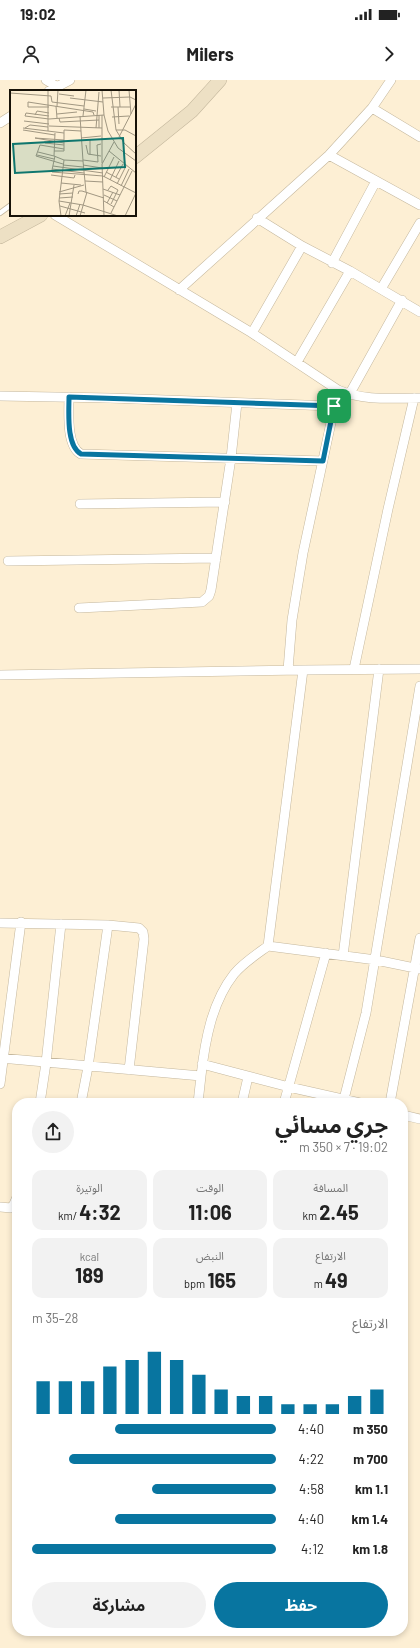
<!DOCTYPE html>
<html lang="ar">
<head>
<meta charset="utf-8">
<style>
  body { margin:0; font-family:Barlow,"Noto Sans Arabic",sans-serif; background:#f2f2f2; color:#222; direction:rtl; height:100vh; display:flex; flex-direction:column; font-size:15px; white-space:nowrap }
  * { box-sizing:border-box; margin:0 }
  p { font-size:13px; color:#767676 }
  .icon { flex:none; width:22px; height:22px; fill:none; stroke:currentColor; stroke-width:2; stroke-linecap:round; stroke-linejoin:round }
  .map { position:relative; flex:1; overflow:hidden; direction:ltr }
  .drawer { position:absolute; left:12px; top:1018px; width:396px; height:538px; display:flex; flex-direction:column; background:#fff; border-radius:16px; box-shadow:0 2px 6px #0003; direction:rtl }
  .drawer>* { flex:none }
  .pin { position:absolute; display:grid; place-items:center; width:34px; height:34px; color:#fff; margin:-17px; border-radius:8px; box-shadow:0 2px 6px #0006 }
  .round { display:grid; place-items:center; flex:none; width:42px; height:42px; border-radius:21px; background:#f2f2f2 }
  .summary { display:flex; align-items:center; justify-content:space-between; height:68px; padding:0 20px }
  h1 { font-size:22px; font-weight:700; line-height:30px }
  .stats { display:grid; grid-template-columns:repeat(3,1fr); gap:6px; height:68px; padding:4px 20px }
  .stats div { display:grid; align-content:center; border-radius:10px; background:#f2f2f2; text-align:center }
  .stats b { font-size:20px; font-weight:700 }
  .stats small { font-size:11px; font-weight:400 }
  .stats p { font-size:11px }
  .chart { height:112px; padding:8px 20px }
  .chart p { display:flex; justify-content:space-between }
  .chart svg { width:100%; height:72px; margin-top:4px; stroke:#0875a0; stroke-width:6 }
  .primary-button { display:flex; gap:8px; margin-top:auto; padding:8px 20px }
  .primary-button a { flex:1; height:46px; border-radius:24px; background:#0875a0; color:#fff; font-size:16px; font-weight:700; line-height:46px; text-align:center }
  .primary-button a+a { background:#f2f2f2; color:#222 }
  ul { padding:0 20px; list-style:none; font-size:13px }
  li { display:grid; grid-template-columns:64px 48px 1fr; align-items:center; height:30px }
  li i { height:10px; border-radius:5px; background:#0875a0 }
  .status { display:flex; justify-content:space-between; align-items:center; height:28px; padding:0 20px; background:#fff; direction:ltr }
  .status svg { height:11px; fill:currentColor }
  header { display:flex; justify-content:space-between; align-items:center; height:52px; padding:0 20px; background:#fff; font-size:18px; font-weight:700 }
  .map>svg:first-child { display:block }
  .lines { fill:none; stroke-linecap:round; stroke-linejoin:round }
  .service-casing { stroke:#c4b79d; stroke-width:6 }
  .minor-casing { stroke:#c4b79d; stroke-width:10 }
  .secondary-casing { stroke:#c4b79d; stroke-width:14 }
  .service { stroke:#fff; stroke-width:4.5 }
  .minor { stroke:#fff; stroke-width:9 }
  .secondary { stroke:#ede0c4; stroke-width:13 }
  .route-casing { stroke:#fff; stroke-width:8 }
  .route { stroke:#0875a0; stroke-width:5 }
  .inset-road { fill:none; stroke:#a19782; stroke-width:1 }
  .view { fill:#0f766e; fill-opacity:0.15; stroke:#0f766e; stroke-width:2 }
  .inset-edge { fill:none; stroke:#171208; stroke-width:2 }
</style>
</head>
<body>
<div class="status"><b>19:02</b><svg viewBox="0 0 49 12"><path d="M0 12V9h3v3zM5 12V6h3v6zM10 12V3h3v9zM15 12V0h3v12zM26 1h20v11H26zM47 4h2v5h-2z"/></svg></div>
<header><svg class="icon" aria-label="forward" viewBox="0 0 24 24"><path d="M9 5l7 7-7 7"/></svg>Milers<svg class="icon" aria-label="person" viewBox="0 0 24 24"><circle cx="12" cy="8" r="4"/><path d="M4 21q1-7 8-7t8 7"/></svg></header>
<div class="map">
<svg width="420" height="1568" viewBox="0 0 420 1568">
  <rect width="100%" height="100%" fill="#fdefd4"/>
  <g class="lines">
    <g class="service-casing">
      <path id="service" d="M0 133 11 125"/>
    </g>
    <g class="minor-casing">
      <path id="minor" d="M46 0 56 6
        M49 11 70 0
        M372 28 420 57
        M0 43 11 36
        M329 75 420 125
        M55 135 252 253 338 310C364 321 392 318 420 318
        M257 138 302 166 350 191 420 232
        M332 183 376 101
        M381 209 420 143
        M179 210 329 75 372 28 391 0
        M252 253 302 166
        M297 282 350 191
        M349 315 402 220
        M0 316 110 318 334 326
        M69 317C69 332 66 366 81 374L323 381
        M80 424 225 422
        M8 481 216 478
        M79 528 202 522 209 516 211 510 231 378 237 323
        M354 589 388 429 414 318
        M288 590 292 540 303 473 338 310
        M303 590 420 589
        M0 595 303 590 268 866 376 880 420 889
        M0 843 108 845 139 848 143 852 144 859 129 990
        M343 876 379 589
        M0 978 201 996C205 960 212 922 234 894 243 883 257 874 268 866
        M202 984 289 1007 360 1023
        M0 1004 21 842
        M344 1019 366 933 420 606
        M40 1023 46 983 61 844
        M81 1023 88 987 108 845
        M198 1023 201 996
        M242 1023 248 997
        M284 1023 326 873
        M390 1023 420 858
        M403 1035 420 1039
        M0 1127 11 1128 14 1124 17 1117"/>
    </g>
    <g class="secondary-casing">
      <path id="secondary" d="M135 77 192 31 220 0
        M0 157 41 135"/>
    </g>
    <use href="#service" class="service"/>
    <use href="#minor" class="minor"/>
    <use href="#secondary" class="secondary"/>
  </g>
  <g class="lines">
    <g class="route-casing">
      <path id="route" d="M69 317 334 326 323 381 81 374C66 366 69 332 69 317Z"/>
    </g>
    <use href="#route" class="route"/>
  </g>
  <g transform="translate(10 10)">
    <rect width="126" height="126" fill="#fdefd4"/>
    <path class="inset-road" d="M38 0V41M92 0 94 25 98 41 108 58 126 71M101 0 106 40 114 53 126 64M109 0 110 17M119 0 121 24M0 3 41 6 42 12 74 16M49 4 64 6M60 8 93 12M93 8 120 7 126 10M46 16 47 28M47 16 48 0M39 17H18V12L83 22 84 25M101 17H120M108 17 109 34M74 19 86 21M47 24 67 22M25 25 27 21 39 23M89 25V38M39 26 16 23 15 26 39 29 94 25M70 26 73 71 54 70 49 111 73 115 108 126M73 26 76 0M102 27 119 26M49 28 50 32 89 30M14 31 39 34M39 36 92 38M13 38 54 43M15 38 20 35 38 37M86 38 89 2M13 40 45 45M106 40H115L126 46M45 43 44 66 54 70M109 47 126 14M71 48 91 46M54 50 25 48 54 53M80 50V65M35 51V53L54 55M76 55 78 64 91 66M44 61H54V40L71 41M99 61 126 83M28 62 44 66M27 65 44 69M73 70 88 72M73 71 76 102M88 72 87 55 91 54M92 73V25M53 74 26 66 30 55 54 59M53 75 73 77M73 75 92 78M43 76 93 83M42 79 74 83M42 80 45 66M42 82 93 86 126 103M96 82 109 89M41 85 64 88 65 85M94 87 104 67M106 87 113 74M100 90 109 71M75 91 93 92M51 93 71 95M107 94 116 76M111 96 119 79M93 99 110 105M98 100 101 96 108 100 101 114M49 102 74 95M49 104 63 103M68 104 69 101H72L94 108M94 105 107 111M49 108 63 107M49 111 51 126M94 111 104 117 101 123M97 113 103 102M50 116 75 123M104 117 122 81M55 126 60 113M59 126 64 95M66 126 70 114M70 126 77 102M94 126 92 74 104 52M115 126 126 103"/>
    <path class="view" d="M113 48 115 77 5 83 3 54Z"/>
    <rect width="126" height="126" class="inset-edge"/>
  </g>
</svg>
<div class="pin" style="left:334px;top:326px;background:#1e9e55"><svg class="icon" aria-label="arrive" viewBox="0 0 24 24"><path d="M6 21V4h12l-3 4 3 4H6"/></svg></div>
<section class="drawer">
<div class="summary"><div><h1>جري مسائي</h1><p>19:02 · 7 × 350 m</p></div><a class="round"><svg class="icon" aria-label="share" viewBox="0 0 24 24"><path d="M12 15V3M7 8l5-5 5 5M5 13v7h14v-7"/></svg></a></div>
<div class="stats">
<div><p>المسافة</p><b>2.45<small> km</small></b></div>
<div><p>الوقت</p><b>11:06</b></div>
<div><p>الوتيرة</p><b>4:32<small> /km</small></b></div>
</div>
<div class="stats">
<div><p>الارتفاع</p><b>49<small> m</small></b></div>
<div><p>النبض</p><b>165<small> bpm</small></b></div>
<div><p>kcal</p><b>189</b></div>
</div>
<div class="chart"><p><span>الارتفاع</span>28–35 m</p>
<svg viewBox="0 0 160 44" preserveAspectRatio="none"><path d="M5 44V24M15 44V24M25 44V24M35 44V15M45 44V11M55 44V6M65 44V11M75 44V20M85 44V29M95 44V33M105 44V33M115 44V38M125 44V38M135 44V38M145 44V33M155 44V29"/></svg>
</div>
<ul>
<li><b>350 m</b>4:40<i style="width:66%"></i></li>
<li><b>700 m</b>4:22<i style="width:85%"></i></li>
<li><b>1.1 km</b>4:58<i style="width:51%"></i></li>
<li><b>1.4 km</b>4:40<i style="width:66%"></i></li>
<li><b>1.8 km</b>4:12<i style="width:100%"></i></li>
</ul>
<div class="primary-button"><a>حفظ</a><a>مشاركة</a></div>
</section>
</div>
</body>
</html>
